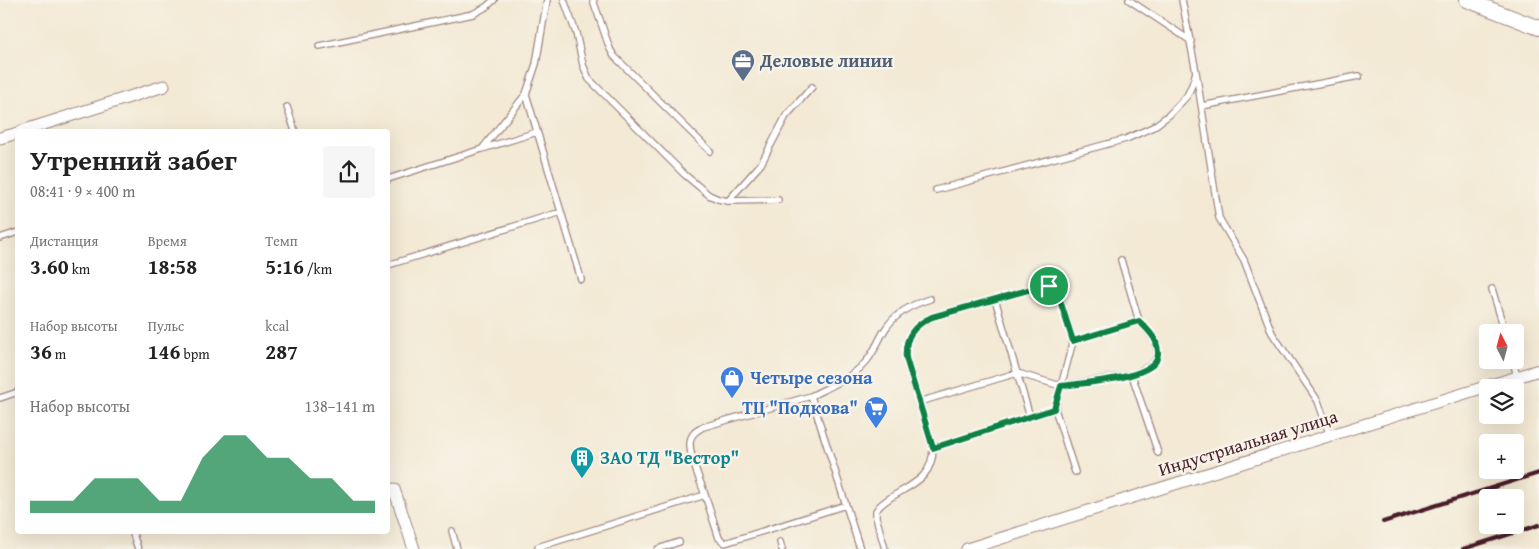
<!DOCTYPE html>
<html lang="ru">
<head>
<meta charset="utf-8">
<style>
  body { margin:0; font-family:"Gentium Book Plus",serif; background:#f6f6f6; color:#222; height:100vh; display:flex; flex-direction:column; font-size:19px; white-space:nowrap }
  * { box-sizing:border-box; margin:0 }
  p { font-size:16px; color:#767676 }
  .icon { flex:none; width:28px; height:28px; fill:none; stroke:currentColor; stroke-width:2; stroke-linecap:round; stroke-linejoin:round }
  .map { position:relative; flex:1; overflow:hidden }
  .drawer { position:absolute; left:15px; top:129px; width:375px; height:405px; display:flex; flex-direction:column; background:#fff; border-radius:5px; box-shadow:0 5px 20px #0002 }
  .drawer>* { flex:none }
  .needle { width:32px; rotate:354deg }
  .controls { position:absolute; left:1479px; top:324px; display:grid; gap:10px }
  .controls a { display:grid; place-items:center; width:45px; height:45px; border-radius:5px; background:#fff; box-shadow:0 5px 20px #0002; font-size:25px }
  .pin { position:absolute; display:grid; place-items:center; width:42px; height:42px; color:#fff; margin:-21px; border:2px solid #fff; border-radius:50%; box-shadow:0 1px 5px #0007 }
  .round { display:grid; place-items:center; flex:none; width:52px; height:52px; border-radius:5px; background:#f6f6f6 }
  .summary { display:flex; align-items:center; justify-content:space-between; height:85px; padding:0 15px }
  h1 { font-size:28px; font-weight:600; line-height:38px }
  .stats { display:grid; grid-template-columns:repeat(3,1fr); gap:8px; height:85px; padding:5px 15px }
  .stats div { display:grid; align-content:center }
  .stats b { font-size:21px; font-weight:600 }
  .stats small { font-size:14px; font-weight:400 }
  .stats p { font-size:14px }
  .chart { height:140px; padding:10px 15px }
  .chart p { display:flex; justify-content:space-between }
  .chart svg { width:100%; height:90px; margin-top:5px; fill:#0b8043; opacity:.7 }
  .map>svg:first-child { display:block }
  .lines { fill:none; stroke-linecap:round; stroke-linejoin:round }
  .service-casing { stroke:#9e8480; stroke-width:8 }
  .minor-casing { stroke:#9e8480; stroke-width:13 }
  .tertiary-casing { stroke:#9e8480; stroke-width:16 }
  .service { stroke:#fff; stroke-width:5.5 }
  .minor { stroke:#fff; stroke-width:11 }
  .tertiary { stroke:#fff; stroke-width:14 }
  .rail { stroke:#4a1f2b; stroke-width:4 }
  .route-casing { stroke:#fff; stroke-width:10 }
  .route { stroke:#0b8043; stroke-width:6 }
  .labels { text-anchor:middle; stroke-width:5; stroke-linejoin:round; paint-order:stroke }
  .service-label { font-size:18px; font-weight:bold; fill:#4e5e75; stroke:#f7f3e8; text-anchor:start }
  .shop-label { font-size:18px; font-weight:bold; fill:#366cbe; stroke:#f7f3e8; text-anchor:start }
  .street-label { font-size:18px; fill:#4a1f2b; stroke:#f7f3e8 }
  .culture-label { font-size:18px; font-weight:bold; fill:#0d838f; stroke:#f7f3e8; text-anchor:start }
</style>
</head>
<body>
<div class="map">
<svg width="1539" height="549" viewBox="0 0 1539 549">
  <rect width="100%" height="100%" fill="#f7f3e8"/>
  <filter id="ink" filterUnits="userSpaceOnUse"><feTurbulence type="fractalNoise" baseFrequency=".02" numOctaves="2"/><feDisplacementMap in="SourceGraphic" scale="10" xChannelSelector="R" yChannelSelector="G"/><feConvolveMatrix kernelMatrix="1 2 1 2 8 2 1 2 1" color-interpolation-filters="sRGB"/></filter>
  <filter id="wash" filterUnits="userSpaceOnUse"><feTurbulence type="fractalNoise" baseFrequency=".0096" numOctaves="4" result="noise"/><feDisplacementMap in="SourceGraphic" scale="20" xChannelSelector="R" yChannelSelector="G"/><feGaussianBlur stdDeviation="1.12" result="paint"/><feColorMatrix in="noise" values="0 0 0 0 0 0 0 0 0 0 0 0 0 0 0 0 0 1.4 0 .05"/><feComposite in="paint" operator="in"/></filter>
  <g filter="url(#wash)">
    <rect width="100%" height="100%" fill="#f3e9d4"/>
  </g>
  <g filter="url(#ink)">
    <g class="lines">
      <g class="service-casing">
        <path id="service" d="M547 0 536 64 526 94 581 279
          M564 0 576 33 583 65 589 79 685 175 709 195 718 199 728 201 778 200
          M593 0 610 49 614 56 710 151
          M1129 0 1191 41
          M319 46 473 14 486 7 494 0
          M1196 72 1219 218 1244 260 1272 333 1318 401 1330 436
          M1202 106 1359 76
          M287 107 295 131
          M482 149 537 132
          M388 179 482 149 526 94
          M936 190 1126 139 1153 127 1169 115 1187 96 1192 85 1196 72 1182 0
          M728 201 761 164 786 116 812 87
          M0 238 18 232
          M388 265 561 212
          M1492 289 1505 332
          M995 299 1030 417
          M1073 341 1139 321 1121 260
          M1513 360 1517 377
          M1132 375 1152 365 1158 356 1156 341 1139 321
          M811 396C828 387 850 379 864 364 874 354 878 340 886 328 896 313 913 304 930 299
          M0 398 18 392
          M919 402 1017 373 1061 386 1132 375 1158 453
          M933 448 906 358C904 337 914 325 932 317L1042 286C1050 286 1054 287 1059 294L1073 341 1055 409 1075 472
          M705 495 719 538 725 543 846 505
          M132 531 138 549
          M452 531 457 549
          M780 542 782 549
          M538 547 705 495C701 482 686 450 691 438 693 432 698 430 703 427L811 396 860 549
          M658 549 679 542
          M885 549 876 517V511C879 505 884 502 890 498 912 484 933 478 933 448L1055 409"/>
      </g>
      <g class="minor-casing">
        <path id="minor" d="M22 131 164 86
          M0 138 18 133
          M394 489 414 549
          M967 549 1539 370"/>
      </g>
      <g class="tertiary-casing">
        <path id="tertiary" d="M1467 0 1539 28"/>
      </g>
      <use href="#service" class="service"/>
      <use href="#minor" class="minor"/>
      <use href="#tertiary" class="tertiary"/>
      <path class="rail" d="M1383 522 1539 473
        M1463 549 1539 525"/>
    </g>
  </g>
  <g class="lines" filter="url(#ink)">
    <g class="route-casing">
      <path id="route" d="M1042 286C1050 286 1054 287 1058 294L1073 341 1139 321C1145 327 1153 334 1156 342 1158 348 1159 356 1156 361 1145 379 1082 383 1061 386L1054 409 933 448 906 358C904 337 914 325 932 317Z"/>
    </g>
    <use href="#route" class="route"/>
  </g>
  <defs>
    <g id="office-pin" transform="scale(1.25)"><path d="M0 17L-7.5 6A9.5 9.5 0 1 1 7.5 6Z" fill="#5c6f8a" stroke="#f7f3e8"/><path d="M-6-3h4V-5.5h4V-3h4V5H-6ZM-1-4.5V-3h2v-1.5ZM-6 0V1H6V0Z" fill="#fff"/></g>
    <g id="shop-pin" transform="scale(1.25)"><path d="M0 17L-7.5 6A9.5 9.5 0 1 1 7.5 6Z" fill="#3f7fe0" stroke="#f7f3e8"/><path d="M-5-2.5h2.3a2.7 3.5 0 0 1 5.4 0H5L5.5 6h-11ZM-1.5-2.5h3a1.5 2.3 0 0 0-3 0Z" fill="#fff"/></g>
    <g id="supermarket-pin" transform="scale(1.25)"><path d="M0 17L-7.5 6A9.5 9.5 0 1 1 7.5 6Z" fill="#3f7fe0" stroke="#f7f3e8"/><path d="M-6-5.5h2.5l.6 2H6L4.5 2H-2.5L-4.4-4H-6ZM-1.5 3.2a1.3 1.3 0 1 0 .1 0ZM3 3.2a1.3 1.3 0 1 0 .1 0Z" fill="#fff"/></g>
    <g id="building-pin" transform="scale(1.25)"><path d="M0 17L-7.5 6A9.5 9.5 0 1 1 7.5 6Z" fill="#0f9aa8" stroke="#f7f3e8"/><path d="M-4-6H4V6H1V3H-1V6H-4ZM-2.5-4.3h1.7v1.8h-1.7ZM.8-4.3h1.7v1.8H.8ZM-2.5-1h1.7V.8h-1.7ZM.8-1h1.7V.8H.8Z" fill="#fff"/></g>
  </defs>
  <g fill-rule="evenodd">
    <use href="#office-pin" x="743" y="61"/>
    <use href="#shop-pin" x="732" y="378"/>
    <use href="#supermarket-pin" x="876" y="408"/>
    <use href="#building-pin" x="582" y="458"/>
  </g>
  <g class="labels">
    <g class="service-label">
      <text x="760" y="67">Деловые линии</text>
    </g>
    <g class="shop-label">
      <text x="750" y="384">Четыре сезона</text>
      <text x="858" y="414" text-anchor="end">ТЦ "Подкова"</text>
    </g>
    <g class="street-label">
      <text transform="translate(1248 443) rotate(-17)" y="6">Индустриальная улица</text>
    </g>
    <g class="culture-label">
      <text x="600" y="464">ЗАО ТД "Вестор"</text>
    </g>
  </g>
</svg>
<div class="controls">
<a><svg class="needle" viewBox="-14 -14 28 28"><path d="M0-13l5 13h-10z" fill="#e53935"/><path d="M0 13l5-13h-10z" fill="#767676"/></svg></a>
<a><svg class="icon" aria-label="layers" viewBox="0 0 24 24"><path d="M12 4l9 5-9 5-9-5zM3 14l9 5 9-5"/></svg></a>
<a>+</a>
<a>−</a>
</div>
<div class="pin" style="left:1049px;top:286px;background:#1e9e55"><svg class="icon" aria-label="arrive" viewBox="0 0 24 24"><path d="M6 21V4h12l-3 4 3 4H6"/></svg></div>
<section class="drawer">
<div class="summary"><div><h1>Утренний забег</h1><p>08:41 · 9 × 400 m</p></div><a class="round"><svg class="icon" aria-label="share" viewBox="0 0 24 24"><path d="M12 15V3M7 8l5-5 5 5M5 13v7h14v-7"/></svg></a></div>
<div class="stats">
<div><p>Дистанция</p><b>3.60<small> km</small></b></div>
<div><p>Время</p><b>18:58</b></div>
<div><p>Темп</p><b>5:16<small> /km</small></b></div>
</div>
<div class="stats">
<div><p>Набор высоты</p><b>36<small> m</small></b></div>
<div><p>Пульс</p><b>146<small> bpm</small></b></div>
<div><p>kcal</p><b>287</b></div>
</div>
<div class="chart"><p><span>Набор высоты</span>138–141 m</p>
<svg viewBox="0 0 160 44" preserveAspectRatio="none"><path d="M0 44V38L10 38L20 38L30 27L40 27L50 27L60 38L70 38L80 17L90 6L100 6L110 17L120 17L130 27L140 27L150 38L160 38V44z"/></svg>
</div>
</section>
</div>
</body>
</html>
